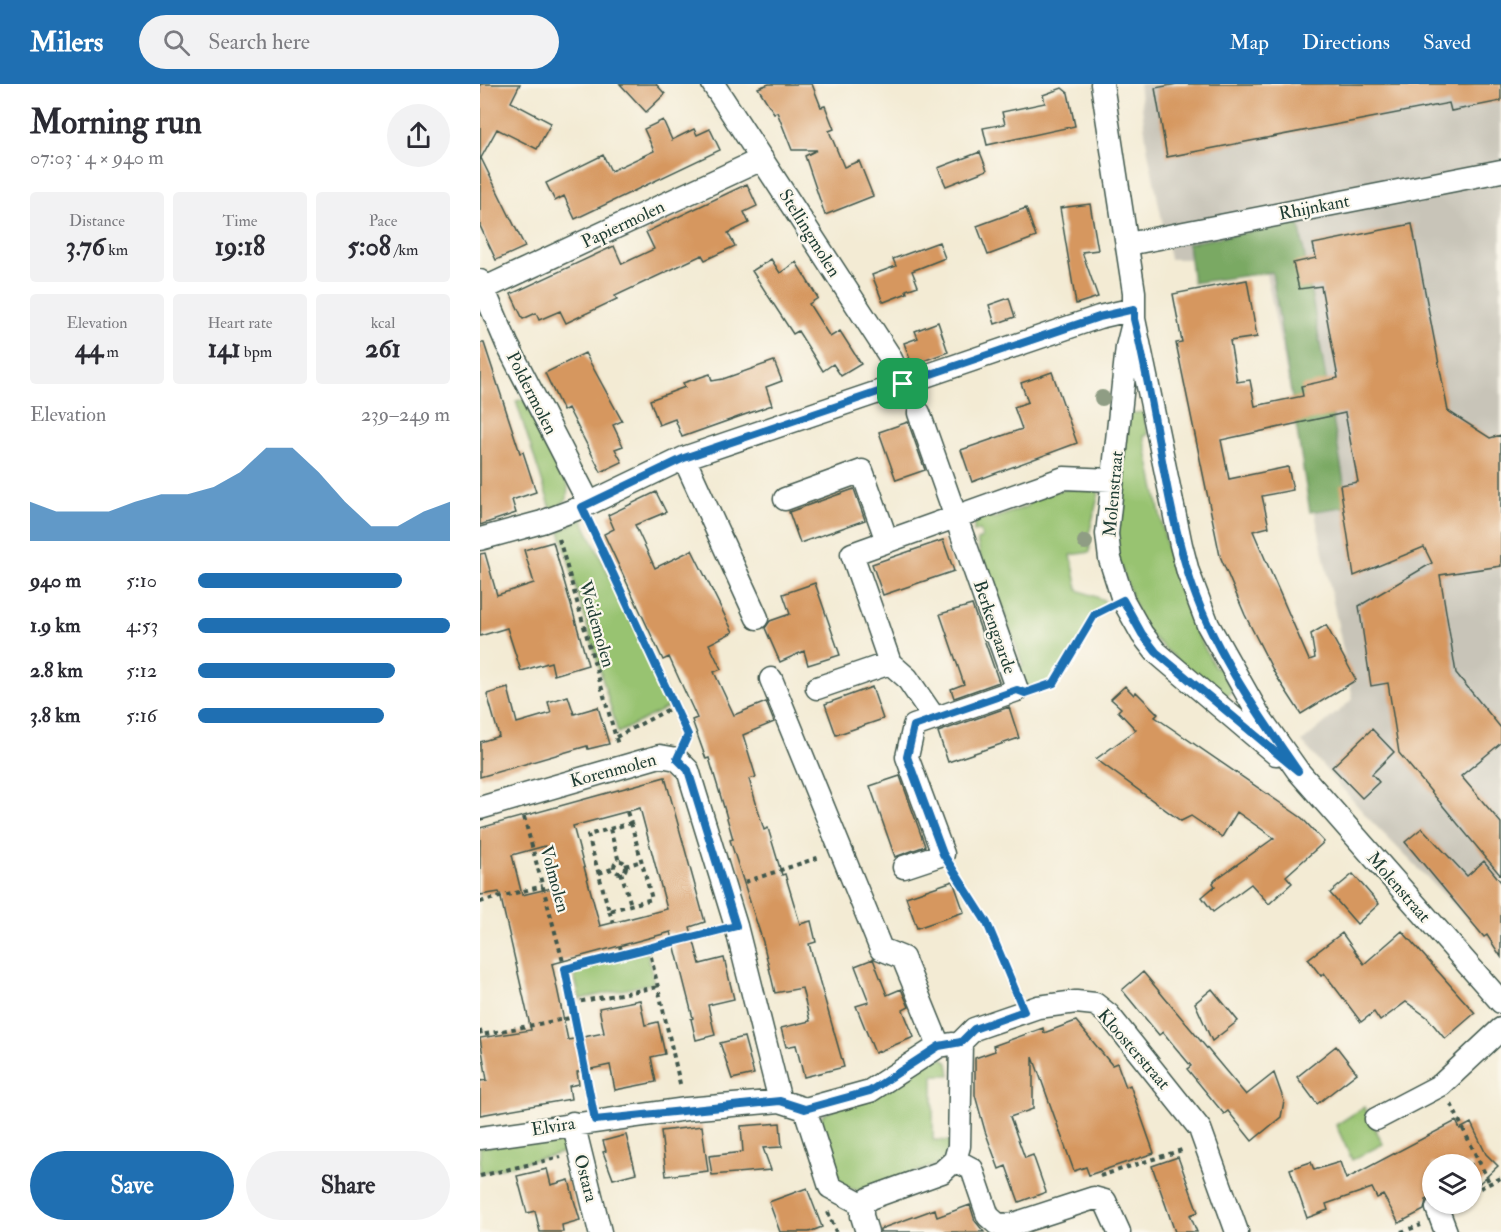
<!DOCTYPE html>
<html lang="en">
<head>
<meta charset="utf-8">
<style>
  body { margin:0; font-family:"IM FELL Double Pica",serif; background:#f2f2f3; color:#2b2b33; height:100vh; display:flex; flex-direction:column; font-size:22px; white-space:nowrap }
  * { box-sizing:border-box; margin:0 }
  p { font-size:20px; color:#7c7c81 }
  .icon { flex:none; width:33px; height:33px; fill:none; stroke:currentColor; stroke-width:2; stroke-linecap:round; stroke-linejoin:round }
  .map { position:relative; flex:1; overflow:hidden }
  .drawer { display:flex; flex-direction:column; background:#fff; width:480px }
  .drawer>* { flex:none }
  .controls { position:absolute; left:942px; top:1070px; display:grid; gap:12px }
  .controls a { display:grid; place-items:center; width:60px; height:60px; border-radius:50%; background:#fff; box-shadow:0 2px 4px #0004; font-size:30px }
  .pin { position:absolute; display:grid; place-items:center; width:51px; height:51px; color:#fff; margin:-26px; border-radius:12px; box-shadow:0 3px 9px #0006 }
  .round { display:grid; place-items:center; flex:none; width:63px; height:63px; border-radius:32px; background:#f2f2f3 }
  .summary { display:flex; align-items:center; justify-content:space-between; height:102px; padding:0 30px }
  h1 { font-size:33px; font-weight:700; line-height:45px }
  .metrics { display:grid; grid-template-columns:repeat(3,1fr); gap:9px; height:102px; padding:6px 30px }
  .metrics div { display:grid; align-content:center; border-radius:6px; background:#f2f2f3; text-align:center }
  .metrics b { font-size:26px; font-weight:700 }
  .metrics small { font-size:16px; font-weight:400 }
  .metrics p { font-size:16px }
  .chart { height:168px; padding:12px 30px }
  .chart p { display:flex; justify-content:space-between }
  .chart svg { width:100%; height:108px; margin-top:6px; fill:#1f6fb2; opacity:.7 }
  .cta { display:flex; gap:12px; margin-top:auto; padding:12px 30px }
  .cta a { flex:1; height:69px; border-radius:36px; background:#1f6fb2; color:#fff; font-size:24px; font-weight:700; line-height:69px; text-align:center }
  .cta a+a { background:#f2f2f3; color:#2b2b33 }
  ul { padding:0 30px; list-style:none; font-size:20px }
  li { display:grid; grid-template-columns:96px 72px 1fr; align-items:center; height:45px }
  li i { height:15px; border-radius:8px; background:#1f6fb2 }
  header { display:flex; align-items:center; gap:36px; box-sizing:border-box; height:84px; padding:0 30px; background:#1f6fb2; color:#fff }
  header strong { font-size:28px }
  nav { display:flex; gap:33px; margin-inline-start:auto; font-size:21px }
  .search { width:420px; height:54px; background:#f2f2f3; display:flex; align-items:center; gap:15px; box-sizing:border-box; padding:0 21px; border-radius:33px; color:#7c7c81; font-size:22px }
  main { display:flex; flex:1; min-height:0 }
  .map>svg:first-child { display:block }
  .industrial { fill:#c8c4b8 }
  .green { fill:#98c371; stroke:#5c8052; stroke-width:1.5 }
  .forest { fill:#7aa963; stroke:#4c734c; stroke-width:1.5 }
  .building { fill:#d6975f; fill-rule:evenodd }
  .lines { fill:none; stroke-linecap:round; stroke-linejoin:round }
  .minor-casing { stroke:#3f574c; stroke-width:25 }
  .path { stroke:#3f574c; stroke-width:4; stroke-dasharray:4.5 4.5; stroke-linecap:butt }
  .minor { stroke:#fff; stroke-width:22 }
  .tree { fill:#8f9d84 }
  .route-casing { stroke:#fff; stroke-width:12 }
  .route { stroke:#1f6fb2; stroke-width:8 }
  .labels { text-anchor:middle; stroke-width:4.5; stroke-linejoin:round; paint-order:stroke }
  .street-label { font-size:18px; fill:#1f3d34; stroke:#fbf7ec }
</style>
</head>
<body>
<header>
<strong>Milers</strong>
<div class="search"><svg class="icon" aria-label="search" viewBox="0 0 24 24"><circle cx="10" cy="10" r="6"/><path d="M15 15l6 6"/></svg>Search here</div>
<nav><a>Map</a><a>Directions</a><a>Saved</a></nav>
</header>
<main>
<section class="drawer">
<div class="summary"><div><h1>Morning run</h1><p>07:03 · 4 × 940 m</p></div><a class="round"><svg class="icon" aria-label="share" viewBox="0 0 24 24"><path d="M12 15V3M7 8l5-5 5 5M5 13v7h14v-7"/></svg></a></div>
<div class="metrics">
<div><p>Distance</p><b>3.76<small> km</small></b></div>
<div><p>Time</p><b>19:18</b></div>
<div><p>Pace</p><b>5:08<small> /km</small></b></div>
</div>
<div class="metrics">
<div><p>Elevation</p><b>44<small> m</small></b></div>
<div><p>Heart rate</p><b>141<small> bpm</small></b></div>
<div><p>kcal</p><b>261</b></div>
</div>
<div class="chart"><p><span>Elevation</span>239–249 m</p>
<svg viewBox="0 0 160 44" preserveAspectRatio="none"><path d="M0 44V28L10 32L20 32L30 32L40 28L50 25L60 25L70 22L80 16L90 6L100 6L110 16L120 28L130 38L140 38L150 32L160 28V44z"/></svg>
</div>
<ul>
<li><b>940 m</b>5:10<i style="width:81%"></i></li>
<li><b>1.9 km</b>4:53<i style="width:100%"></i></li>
<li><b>2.8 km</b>5:12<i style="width:78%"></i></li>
<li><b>3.8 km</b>5:16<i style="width:74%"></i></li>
</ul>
<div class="cta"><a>Save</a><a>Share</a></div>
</section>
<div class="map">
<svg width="1021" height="1148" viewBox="0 0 1021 1148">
  <rect width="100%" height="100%" fill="#fbf7ec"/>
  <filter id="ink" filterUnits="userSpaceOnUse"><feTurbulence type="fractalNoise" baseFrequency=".0167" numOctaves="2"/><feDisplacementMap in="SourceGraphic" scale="12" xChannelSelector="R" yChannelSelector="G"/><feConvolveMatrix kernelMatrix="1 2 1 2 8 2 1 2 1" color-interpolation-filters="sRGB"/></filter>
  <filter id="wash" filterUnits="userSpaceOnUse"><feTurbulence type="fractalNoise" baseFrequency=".008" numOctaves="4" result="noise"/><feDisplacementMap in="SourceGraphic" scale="24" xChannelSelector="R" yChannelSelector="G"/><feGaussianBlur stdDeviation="1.35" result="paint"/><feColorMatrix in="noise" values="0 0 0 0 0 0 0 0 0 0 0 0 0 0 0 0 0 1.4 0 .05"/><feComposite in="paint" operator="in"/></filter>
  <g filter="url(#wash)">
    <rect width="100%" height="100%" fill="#f3ebd4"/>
    <path class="industrial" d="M659 0H1021V868L889 735 822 658 873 615 783 175H690L667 63Z"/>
    <path class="green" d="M44 315 88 402 87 415 72 428 36 317Z
      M663 328 668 351 664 352 690 479 711 538 735 584 739 583 752 605V608L740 616 663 544 634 463 645 330Z
      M611 403 619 409 609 450 610 468 591 471 598 506 624 516 627 526 615 532 575 600 545 611 536 585 543 582 515 502 511 497 506 499 497 456 502 454 500 446 494 448V437L509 429 513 435 548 422 547 416 580 406Z
      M102 435 192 621 138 649 80 447Z
      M167 867 174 899 100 915 93 886Z
      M457 973 464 975 468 979 470 991H453V1056L470 1057 469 1069 461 1079 383 1108 361 1102 339 1039 343 1031Z
      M884 1023 903 1060 872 1076 856 1041Z
      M81 1054 89 1060 91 1067 0 1089V1063Z"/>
    <path class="forest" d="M819 139 868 422 830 428 792 188 713 199 708 159Z"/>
    <g id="blocks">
      <path class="building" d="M0 0H40L31 18 71 39 57 65 17 45 1 74 45 163 16 176 0 142Z
        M140 0H176L185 10 166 28Z
        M289 0H332L341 23 345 22 354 45 349 47 364 83 379 77 393 112 345 131 325 72 337 66H312L297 28 294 29 278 4Z
        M697 0H1021V17L971 27 969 19 687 73 675 4Z
        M582 4 588 9 595 42 507 61 503 44 525 40 522 28 565 19 563 11Z
        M183 36 192 56 214 45 217 51 230 45 240 66 95 135 84 112 75 117 66 99 123 71 131 87 174 67 164 45Z
        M500 68 507 86 466 102 458 84Z
        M267 100 277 122 264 128 269 139 248 149 255 162 225 176 222 171 135 212 137 215 86 239 80 227 59 236 56 229 43 235 31 210 134 162 142 180 174 165 166 148Z
        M610 120 618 166 602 168 618 213 596 220 580 124Z
        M546 124 556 153 508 171 497 142Z
        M932 140 968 327 1010 354 1021 351V482L960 491 976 589 1021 644V659L981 692 1021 739V792L919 669 908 599 891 602 879 522 952 479 944 463 874 492 860 401 878 398 865 329 741 356 749 395 808 383 813 406 782 412 789 443 773 447 829 576 835 574 831 550 846 541 876 596 821 630 795 590 765 531 740 472 696 259 702 258 693 210 767 196 777 253 750 257 757 298 770 296 775 322 823 312 821 302 858 294 841 202 819 205 813 179 836 174 833 160Z
        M459 158 465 174 432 187 438 202 426 206 427 209 404 218 402 216 392 191 416 182 413 175Z
        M291 175 300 189 316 178 338 214 329 220 350 253 360 247 381 280 361 292 353 280 343 287 318 247 313 250 272 187Z
        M529 214 535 233 515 240 509 221Z
        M458 238 468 268 432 281 424 259 438 254 435 247Z
        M0 259H4L40 369 43 368 56 408 32 416 36 429 0 441Z
        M105 269 142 337 133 341 143 362 135 365 142 378 121 388 88 324 83 327 65 289Z
        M294 277 302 297 286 303 292 321 202 353 195 335 179 341 170 316 205 303 203 299 230 290 232 297 243 295Z
        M572 288 597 359 492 398 481 366 542 345 534 323 548 318 541 299Z
        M428 338 445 386 416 396 399 348Z
        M374 405 385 436 320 459 309 428Z
        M176 408 186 428 155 441 175 484 212 466 253 548 229 560 241 585 234 588 254 631 286 618 294 638 263 651 276 693 269 695 284 746 288 744 302 791 305 790 320 840 331 837 336 858 329 860 364 983 324 993 316 961 306 963 301 944 330 937 322 904 295 909 283 858 250 756 253 755 243 720 229 674 226 675 212 636 217 634 189 573 183 576 124 450 134 445 128 431Z
        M463 456 474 487 403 511 392 480Z
        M73 458 108 581 74 591 71 578 41 587 27 544 0 552V470L5 469 17 511 54 499 44 466Z
        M335 499 360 571 328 581 324 567 300 578 285 544 290 537 310 530 303 510Z
        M492 521 519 598 474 614 471 605 484 600 460 530Z
        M645 602 654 611 656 608 678 630 675 633 822 734 844 758 806 792 812 799 789 820 771 800 733 828 722 813 735 802 733 799 735 796 794 754 757 728 742 753 711 732 701 737 616 675 656 646 638 627 641 624 631 615Z
        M392 603 403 635 356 651 345 620Z
        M28 604 37 639 71 629 68 618 88 612 94 630 118 623 129 660 108 665 107 662 0 693V658L19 652 7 610Z
        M529 623 539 654 468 678 458 648Z
        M892 645 914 668 892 690 899 698 882 714 852 683Z
        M420 692 445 762 415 773 390 702Z
        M185 693 225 838 210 843 220 880 244 874 254 915 228 921 235 951 216 956 211 935 213 934 191 848 72 880 88 956 124 949 119 924 160 916 165 941 178 938 185 970 171 973 176 998 135 1006 130 981 97 988 99 1000 89 1002 91 1015 0 1031V997L7 996 0 954 51 946 20 810 19 808 0 811V744ZM160 724 187 825 120 842 93 742ZM65 762 76 803 42 811 32 771Z
        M942 744 987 792 1004 777 1021 798V873L1007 851 1004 853 925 758Z
        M873 790 899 820 877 840 850 809Z
        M473 797 484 828 437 844 426 813Z
        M922 847 995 929 965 955 947 933 926 918 900 937 894 928 881 938 844 889 841 892 828 875 862 849 884 880Z
        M393 875 407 911 421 905 429 923 423 926 434 953 395 969 376 922 389 918 375 882Z
        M663 888 766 1011 794 989 804 1017 801 1033 772 1057 748 1027 744 1030 707 985 711 982 695 963 683 948 679 951 642 906Z
        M732 905 758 937 732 957 715 919Z
        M596 937 632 981 637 979 646 1003 650 1001 674 1069 609 1091 606 1083 594 1087 553 973V1025L530 1033 545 1074 553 1071 566 1108 539 1118 526 1082 519 1085 505 1047 495 1011V974L515 967 513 962 563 944 564 949Z
        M264 953 274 990 252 995 240 959Z
        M856 962 877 989 837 1020 817 993Z
        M976 1037 980 1045 991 1039 1006 1070 1018 1082 992 1106V1080H952V1111L946 1116 944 1126 919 1139 903 1111 897 1114 892 1104 846 1120 848 1126 827 1134 810 1085 831 1078 834 1086 860 1078 866 1095Z
        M300 1039 302 1063 283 1064 291 1086 232 1091 229 1072 263 1068 261 1042Z
        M222 1042 228 1087 186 1092 181 1047Z
        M146 1051 156 1089 133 1095 123 1068 126 1067 123 1057Z
        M698 1073 718 1128 710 1131 717 1148H695L672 1082Z
        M67 1085 71 1101 89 1096 94 1116 100 1136 82 1141 83 1148H60L55 1127 47 1129 37 1092Z
        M327 1104 342 1143 329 1148H300L289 1118Z
        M490 1121 495 1137 504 1148H400V1145L455 1125 457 1133Z"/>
    </g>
  </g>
  <g filter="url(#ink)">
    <use href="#blocks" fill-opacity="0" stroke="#3f574c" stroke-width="1.5"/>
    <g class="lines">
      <g class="minor-casing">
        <path id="minor" d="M233 0 409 271 423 300
          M622 0 654 208V235L647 263 627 450 630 475 643 516 662 550 676 568 796 670
          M648 160 1021 87
          M0 197 27 260 109 419
          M3 205 282 75
          M654 235 701 461 708 488 728 541 781 635 818 687 1021 918
          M204 374 277 534
          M305 415 382 387 407 457
          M0 455 62 438 102 423 204 374 619 233 654 225
          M291 595 401 865 423 874 459 962
          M337 604 410 579
          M455 635 427 594 410 579 372 470 584 394 632 396
          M0 724 180 672 197 675 208 686 256 842 300 1017
          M424 783 463 770 427 673 434 642 537 606 439 329
          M325 1025 390 1007 459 962 472 960
          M325 1025 350 1103 382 1120
          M896 1035 961 1001 1021 945
          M93 1039 120 1148
          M0 1054 206 1025 300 1017 325 1025
          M475 1076 492 1085 508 1132 517 1140 531 1141 614 1114 625 1117 639 1148
          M957 1124 966 1148
          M387 1148 382 1132V1120L390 1114 462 1088 475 1076 479 1062 481 958 494 945 558 923 596 918 615 920 629 931 720 1045 757 1148"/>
      </g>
      <path class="path" d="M111 442 208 651 206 656
        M79 455 138 661
        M558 605 574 599 615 530 625 525
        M136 653 195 622
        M147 728 151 739
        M44 733 85 885 112 1018
        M151 739 172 815 129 827 108 751Z
        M130 745 139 778
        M134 783a6 6 0 1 1 12 0a6 6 0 1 1-12 0Z
        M145 782 162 777
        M141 788 151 821
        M119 789 135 784
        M474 789 507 839 536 909
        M265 798 340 773
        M0 818 63 802
        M129 827 134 839
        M140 862 142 871
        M169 864 201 1004
        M85 885 236 847
        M92 919 178 903
        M0 946 1 951 95 933
        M971 1020 1010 1100
        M0 1092 81 1073
        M620 1092 705 1065
        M992 1108 1021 1094
        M348 1128 356 1148
        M921 1148 941 1141"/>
      <use href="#minor" class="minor"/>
    </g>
    <g class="tree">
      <circle cx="622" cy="314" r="8"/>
      <circle cx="605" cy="458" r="8"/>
    </g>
  </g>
  <g class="lines" filter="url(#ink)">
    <g class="route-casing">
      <path id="route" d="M654 225V235C675 319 683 407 708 489 730 561 775 626 818 687L676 568 662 550 643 516 615 530 574 599 545 609 537 606 434 642 427 673 463 770 507 839 544 927 494 945 481 958 459 962 390 1007 325 1025 300 1017 115 1036 85 885 256 842 208 686 197 675 208 651 102 423 204 374 619 233Z"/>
    </g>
    <use href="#route" class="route"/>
  </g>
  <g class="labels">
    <g class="street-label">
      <text transform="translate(834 123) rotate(-11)" y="6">Rhijnkant</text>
      <text transform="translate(143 140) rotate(-25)" y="6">Papiermolen</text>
      <text transform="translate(330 149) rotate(58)" y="6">Stellingmolen</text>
      <text transform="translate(52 309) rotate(63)" y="6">Poldermolen</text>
      <text transform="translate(633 410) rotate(-85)" y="6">Molenstraat</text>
      <text transform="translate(117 540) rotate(74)" y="6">Weidemolen</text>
      <text transform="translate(515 543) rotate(71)" y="6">Berkengaarde</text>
      <text transform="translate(133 686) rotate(-15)" y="6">Korenmolen</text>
      <text transform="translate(75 795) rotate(75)" y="6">Volmolen</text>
      <text transform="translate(919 803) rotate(49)" y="6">Molenstraat</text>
      <text transform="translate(654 965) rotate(49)" y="6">Kloosterstraat</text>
      <text transform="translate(73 1042) rotate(-9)" y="6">Elvira</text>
      <text transform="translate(106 1094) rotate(75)" y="6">Ostara</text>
    </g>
  </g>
</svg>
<div class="controls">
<a><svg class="icon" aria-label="layers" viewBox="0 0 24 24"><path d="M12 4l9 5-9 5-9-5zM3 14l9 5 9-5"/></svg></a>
</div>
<div class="pin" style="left:423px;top:300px;background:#1e9e55"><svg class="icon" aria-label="arrive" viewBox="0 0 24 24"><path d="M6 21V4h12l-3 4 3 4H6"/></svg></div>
</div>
</main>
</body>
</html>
